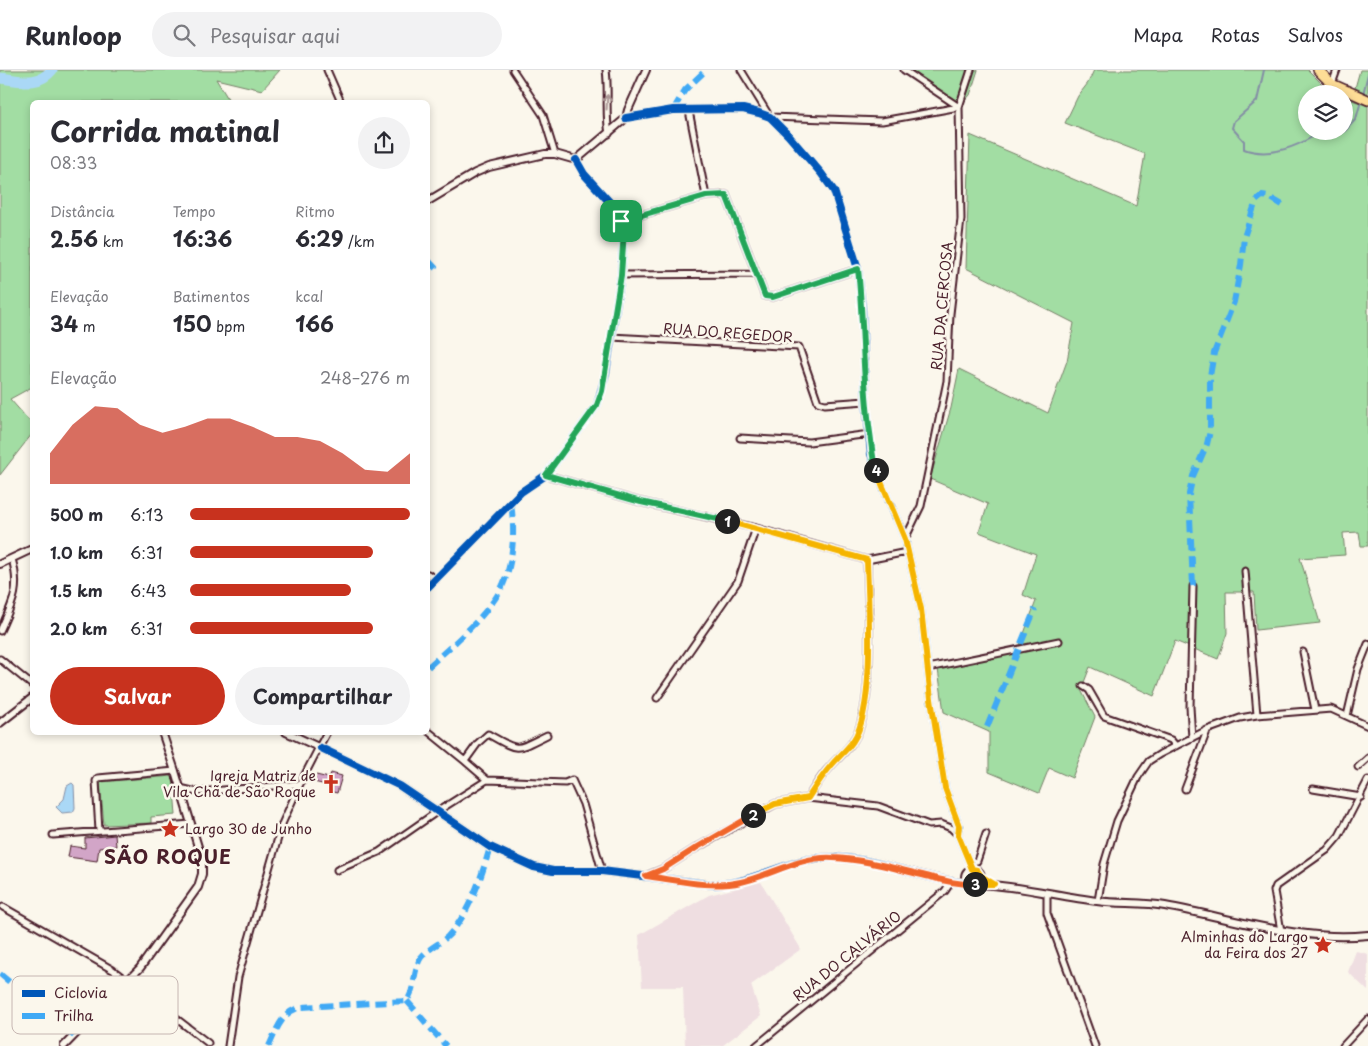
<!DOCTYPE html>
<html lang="pt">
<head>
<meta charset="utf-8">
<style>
  body { margin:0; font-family:"Playpen Sans",sans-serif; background:#f2f2f3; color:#2b2b33; height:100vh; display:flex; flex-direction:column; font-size:19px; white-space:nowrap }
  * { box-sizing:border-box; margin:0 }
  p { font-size:16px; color:#7c7c81 }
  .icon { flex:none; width:28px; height:28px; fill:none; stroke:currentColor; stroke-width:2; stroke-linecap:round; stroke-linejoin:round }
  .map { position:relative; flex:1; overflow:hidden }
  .drawer { position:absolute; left:30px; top:30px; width:400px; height:635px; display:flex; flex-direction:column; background:#fff; border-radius:8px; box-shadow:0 2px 8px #0003 }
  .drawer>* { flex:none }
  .buttons { position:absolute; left:1298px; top:15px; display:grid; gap:10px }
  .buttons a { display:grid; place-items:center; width:55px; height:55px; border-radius:50%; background:#fff; box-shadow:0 2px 8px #0003; font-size:25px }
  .pin { position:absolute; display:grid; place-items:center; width:42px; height:42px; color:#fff; margin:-21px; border-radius:10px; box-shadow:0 2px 8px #0006 }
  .km { position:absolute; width:25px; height:25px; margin:-12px; border-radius:50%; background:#222; color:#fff; font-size:14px; line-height:25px; text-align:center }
  .round { display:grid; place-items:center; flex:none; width:52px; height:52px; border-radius:26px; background:#f2f2f3 }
  .overview { display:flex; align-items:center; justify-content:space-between; height:85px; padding:0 20px }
  h1 { font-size:28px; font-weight:700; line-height:38px }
  .stats { display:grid; grid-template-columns:repeat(3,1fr); gap:8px; height:85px; padding:5px 20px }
  .stats div { display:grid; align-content:center }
  .stats b { font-size:21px; font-weight:700 }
  .stats small { font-size:14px; font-weight:400 }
  .stats p { font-size:14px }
  .chart { height:140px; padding:10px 20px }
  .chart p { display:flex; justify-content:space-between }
  .chart svg { width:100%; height:90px; margin-top:5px; fill:#c8321e; opacity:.7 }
  .action { display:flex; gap:10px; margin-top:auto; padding:10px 20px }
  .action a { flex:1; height:58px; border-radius:30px; background:#c8321e; color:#fff; font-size:20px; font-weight:700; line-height:58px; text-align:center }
  .action a+a { background:#f2f2f3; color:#2b2b33 }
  ul { padding:0 20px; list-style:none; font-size:16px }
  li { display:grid; grid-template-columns:80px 60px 1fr; align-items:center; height:38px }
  li i { height:12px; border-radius:6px; background:#c8321e }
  header { display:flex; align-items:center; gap:30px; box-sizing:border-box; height:70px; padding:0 25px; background:#fff; border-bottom:1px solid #e1e1e2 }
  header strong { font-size:24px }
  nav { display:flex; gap:28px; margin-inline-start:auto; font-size:18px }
  .search { width:350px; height:45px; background:#f2f2f3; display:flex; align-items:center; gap:12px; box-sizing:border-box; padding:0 18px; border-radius:28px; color:#7c7c81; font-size:19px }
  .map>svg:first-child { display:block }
  .built { fill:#efdee1 }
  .green { fill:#a2dda3; stroke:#767e67 }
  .water { fill:#aad8f6; stroke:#848ea5 }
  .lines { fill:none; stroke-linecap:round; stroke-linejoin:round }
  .stream { stroke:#848ea5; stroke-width:2 }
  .river { stroke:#aad8f6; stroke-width:11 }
  .building { fill:#d2a5c7; stroke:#4a1f2b }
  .minor-casing { stroke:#4a1f2b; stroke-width:9 }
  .tertiary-casing { stroke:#4a1f2b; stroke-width:10 }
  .primary-casing { stroke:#4a1f2b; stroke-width:12 }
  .minor { stroke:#fbf7ec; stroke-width:5 }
  .tertiary { stroke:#fbf7ec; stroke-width:6 }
  .primary { stroke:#fedd96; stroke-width:9 }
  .quiet { stroke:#3fa9f5; stroke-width:6; stroke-dasharray:12 6; stroke-linecap:butt }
  .cycleway-casing { stroke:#fbf7ec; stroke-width:11 }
  .cycleway { stroke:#0057b8; stroke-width:8 }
  .oneway { stroke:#ab9695 }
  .split-1-casing { stroke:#fff; stroke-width:10 }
  .split-2-casing { stroke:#fff; stroke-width:10 }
  .split-3-casing { stroke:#fff; stroke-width:10 }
  .split-4-casing { stroke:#fff; stroke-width:10 }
  .split-5-casing { stroke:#fff; stroke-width:10 }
  .split-1 { stroke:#22a559; stroke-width:6 }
  .split-2 { stroke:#f5b400; stroke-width:6 }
  .split-3 { stroke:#f0652b; stroke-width:6 }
  .split-4 { stroke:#f5b400; stroke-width:6 }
  .split-5 { stroke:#22a559; stroke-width:6 }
  .labels { text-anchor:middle; stroke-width:5; stroke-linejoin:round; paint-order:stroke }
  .street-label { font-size:14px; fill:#4a1f2b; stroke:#fbf7ec }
  .poi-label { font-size:14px; fill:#4a1f2b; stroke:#fbf7ec; text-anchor:end }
  .district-label { font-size:19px; font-weight:bold; letter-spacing:1px; fill:#4a1f2b; stroke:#fbf7ec }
  .key { fill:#fbf7ec; stroke:#c6b6b2; stroke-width:1 }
  .key-label { font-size:14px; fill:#4a1f2b }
</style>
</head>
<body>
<header>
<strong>Runloop</strong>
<div class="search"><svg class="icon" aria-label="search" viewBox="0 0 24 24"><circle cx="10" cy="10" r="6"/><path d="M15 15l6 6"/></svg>Pesquisar aqui</div>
<nav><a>Mapa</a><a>Rotas</a><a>Salvos</a></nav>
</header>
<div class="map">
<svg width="1368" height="976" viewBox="0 0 1368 976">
  <rect width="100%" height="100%" fill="#fbf7ec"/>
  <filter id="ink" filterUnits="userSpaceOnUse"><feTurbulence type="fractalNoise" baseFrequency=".02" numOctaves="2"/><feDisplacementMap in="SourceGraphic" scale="10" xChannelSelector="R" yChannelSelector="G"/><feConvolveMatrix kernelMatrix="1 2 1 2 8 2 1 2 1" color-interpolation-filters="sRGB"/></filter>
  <g filter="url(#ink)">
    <path class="built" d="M761 812 801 879 751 915 761 946 722 976H685L683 917H642L639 865 709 825Z
      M1356 881 1368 884V921L1348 902Z"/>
    <path class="green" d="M0 0H280L262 20 216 9 230 32H32V317L10 329 32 354V364L0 405Z
      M908 0H978L970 25 963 33H957Z
      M1094 0H1308L1324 16 1337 24H1306V61H1344V27L1368 36V476H1361L1359 462 1343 463 1345 485 1300 488 1320 553 1256 560 1254 522H1226L1227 563 1218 589 1175 571 1154 626 1090 597 1081 620 1095 647 1072 708 1049 698 1039 723 989 702V662L944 642 938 599 1019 582 1018 580 1036 531 1023 525 1036 484 979 462 988 434 930 409 951 338 959 299 1048 343 1067 291 1074 253 966 198 970 65 1136 136 1145 84 1065 53 1078 26 1088 13Z
      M1360 0H1368V24L1355 18Z
      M173 706 176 745 151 747V753L104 755 100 712Z"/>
    <path class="water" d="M72 713 74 715 75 738 73 742 62 743 56 737 64 729 67 716Z"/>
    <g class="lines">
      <path class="stream" d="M1264 0 1257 31 1234 51 1232 58 1244 71V79C1271 89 1299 76 1322 61
        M1363 24 1368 4
        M1340 61 1344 62 1356 49 1361 31"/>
      <path class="river" d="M0 8C20 10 38 17 52 0"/>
    </g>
    <path class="building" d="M331 703 342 706 337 723 329 721 330 716 314 712 316 705 329 708Z
      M115 765 116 776 99 778 97 791 68 787 70 776 85 778V768Z"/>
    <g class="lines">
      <g class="minor-casing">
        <path id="minor" d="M327 0 341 32
          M513 0 543 45 555 84
          M606 0C609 21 605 42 609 64
          M741 0 770 47 882 51 959 37
          M904 0 959 37
          M1332 14 1337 0
          M689 41 706 126
          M626 48 673 40 743 39 759 43 770 47 788 65 821 103 834 121 858 199 862 239 866 331 871 384 880 410 905 469 921 539 931 629 945 718 959 756 958 765 972 799
          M621 151 706 126 726 125 765 226 773 227 858 199
          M621 205 757 204
          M611 267 799 277 818 332 825 334 866 331
          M740 368 809 372 870 364
          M546 405 641 432 756 458 867 490 907 482
          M905 469 921 436 947 311 950 244 961 149 959 37 971 0
          M1245 501 1257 645
          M428 504 436 510
          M428 517 521 422 546 405 597 335 606 303 621 205 624 161 621 151 614 137 584 104 576 90
          M0 561C12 534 21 520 12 489
          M1303 582 1315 640
          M0 589 32 615
          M928 598 1059 571
          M1083 616 1089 620 1104 646 1171 670 1176 676
          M657 628 738 511 756 458
          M1347 646 1358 599 1368 574
          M428 661 465 691
          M1192 668 1190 637 1193 516
          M320 675 327 662
          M1358 697 1368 688
          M487 710 565 713 572 710 583 734 602 801
          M180 718 197 722 300 714 318 679
          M1185 719 1207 661
          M1313 719 1361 727
          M808 728C815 717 821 706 830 697 837 688 847 681 853 671 876 639 868 531 867 490
          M99 761 96 711 98 708 175 701
          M53 765 191 754
          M970 792 977 791 986 764
          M337 800 379 782 438 741 487 710 465 691 478 673 488 664C520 682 514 681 547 665
          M646 806 663 799 696 778 775 734 808 728 878 736 929 755 941 754 951 758 958 765
          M1047 823V843L1095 976
          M1098 831 1104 794 1117 751 1138 707 1149 691 1160 684 1207 660 1240 648 1257 645 1331 639 1368 656
          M3 837 113 900 208 973
          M1281 861 1274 821 1276 816 1327 780 1339 766 1368 710
          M228 976 238 907 282 754 300 714
          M756 976 945 821 951 812
          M1343 976 1368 949"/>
      </g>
      <g class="tertiary-casing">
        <path id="tertiary" d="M428 131 475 103 489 97 545 84H555L576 90 626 48 628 40 646 0
          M0 494 32 479
          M0 653 32 628
          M286 662 316 676
          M321 678 400 716 490 777 534 797 553 801H602L715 815C754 813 784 791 819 788 869 783 919 810 969 814
          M965 807a8 8 0 1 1 16 0a8 8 0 1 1-16 0Z
          M976 814C1017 815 1057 826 1097 831 1120 834 1143 832 1165 836 1233 848 1299 872 1368 865
          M64 976 140 898 198 817 202 804V790L175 701 162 662"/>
      </g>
      <g class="primary-casing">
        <path id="primary" d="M1318 0 1332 14 1368 30"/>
      </g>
      <use href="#minor" class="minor"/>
      <use href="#tertiary" class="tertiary"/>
      <use href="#primary" class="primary"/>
      <path class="quiet" d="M673 40 685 20 706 0
        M428 190 440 203
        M1193 516 1189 424 1193 406 1207 374 1210 361V306L1214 283 1234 232 1241 195 1244 167 1256 131 1262 126 1269 127 1286 137
        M428 597C451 576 486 547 501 519 514 493 515 461 511 433
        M987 657 1035 539
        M0 904 74 966
        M407 931 446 976
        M269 976C277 959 282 941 302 937L407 931C415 919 413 905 419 891 423 881 440 874 448 866 469 844 482 806 490 777"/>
      <g class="cycleway-casing">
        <path id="cycleway" d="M626 48 673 40 743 39 759 43 770 47 788 65 821 103 834 121 858 199 862 239 866 331 871 384 880 410 905 469 921 539 931 629 945 718 959 756 958 765 972 799
          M428 517 521 422 546 405 597 335 606 303 621 205 624 161 621 151 614 137 584 104 576 90
          M321 678 400 716 490 777 534 797 553 801H602L715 815C754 813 784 791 819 788 869 783 919 810 969 814"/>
      </g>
      <use href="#cycleway" class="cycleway"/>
    </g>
    <defs><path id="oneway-shaft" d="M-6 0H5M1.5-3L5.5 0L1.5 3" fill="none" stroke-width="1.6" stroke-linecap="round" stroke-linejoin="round" transform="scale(1.25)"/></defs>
    <use class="oneway" href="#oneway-shaft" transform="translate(607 32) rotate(-87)"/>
  </g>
  <g class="lines" filter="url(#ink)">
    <g class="split-1-casing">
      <path id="split-1" d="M621 151 624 161 621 205 602 321 597 335 546 405 641 432 727 451"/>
    </g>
    <g class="split-2-casing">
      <path id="split-2" d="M727 451 867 490C868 531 876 639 853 671 847 680 837 688 830 697 822 706 815 717 808 728L775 734 753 745"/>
    </g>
    <g class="split-3-casing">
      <path id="split-3" d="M753 745 696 778 663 799 646 806C676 810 710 819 741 812 772 805 800 786 833 788 864 789 896 799 926 806 942 810 959 815 975 814"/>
    </g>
    <g class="split-4-casing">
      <path id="split-4" d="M876 400 905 469 921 539 931 629 945 718 959 756 958 765 972 799 977 800 981 806 994 814H975"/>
    </g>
    <g class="split-5-casing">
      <path id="split-5" d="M621 151 706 126 726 125 765 226 773 227 858 199C864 254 862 308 870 363 872 376 872 387 876 400"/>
    </g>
    <use href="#split-1" class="split-1"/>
    <use href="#split-2" class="split-2"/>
    <use href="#split-3" class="split-3"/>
    <use href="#split-4" class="split-4"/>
    <use href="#split-5" class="split-5"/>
  </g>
  <defs>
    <g id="church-bare" transform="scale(1.5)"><path d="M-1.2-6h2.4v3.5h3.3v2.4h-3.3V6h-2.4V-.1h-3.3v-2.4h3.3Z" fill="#c8321e" stroke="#fbf7ec" stroke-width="2.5" paint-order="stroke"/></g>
    <g id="sight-bare" transform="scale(1.5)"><path d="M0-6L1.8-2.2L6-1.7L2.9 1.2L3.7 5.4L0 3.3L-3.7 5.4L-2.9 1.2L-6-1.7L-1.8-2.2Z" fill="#c8321e" stroke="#fbf7ec" stroke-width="2.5" paint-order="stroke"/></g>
  </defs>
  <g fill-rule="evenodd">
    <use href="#church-bare" x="331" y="714"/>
    <use href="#sight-bare" x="170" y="759"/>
    <use href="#sight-bare" x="1323" y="875"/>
  </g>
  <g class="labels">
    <g class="street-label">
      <text transform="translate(942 236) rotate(-85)" y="5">RUA DA CERCOSA</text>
      <text transform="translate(728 263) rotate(4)" y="5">RUA DO REGEDOR</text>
      <text transform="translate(847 886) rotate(-39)" y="5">RUA DO CALVÁRIO</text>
    </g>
    <g class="poi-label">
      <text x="316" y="711">Igreja Matriz de<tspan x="316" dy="16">Vila Chã de São Roque</tspan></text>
      <text x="185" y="764" text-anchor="start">Largo 30 de Junho</text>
      <text x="1308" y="872">Alminhas do Largo<tspan x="1308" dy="16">da Feira dos 27</tspan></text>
    </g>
    <g class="district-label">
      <text x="168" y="794">SÃO ROQUE</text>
    </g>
  </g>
  <rect x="12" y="906" width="166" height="58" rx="8" class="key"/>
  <rect x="22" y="920" width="23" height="7" fill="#0057b8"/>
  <rect x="22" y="943" width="23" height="6" fill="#3fa9f5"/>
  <g class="key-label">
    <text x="54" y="928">Ciclovia</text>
    <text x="54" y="951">Trilha</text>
  </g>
</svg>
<div class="buttons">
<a><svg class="icon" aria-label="layers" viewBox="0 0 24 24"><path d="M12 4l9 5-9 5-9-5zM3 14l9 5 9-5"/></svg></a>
</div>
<div class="pin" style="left:621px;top:151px;background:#1e9e55"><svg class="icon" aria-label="arrive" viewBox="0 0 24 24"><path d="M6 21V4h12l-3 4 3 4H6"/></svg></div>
<b class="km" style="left:727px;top:451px">1</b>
<b class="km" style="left:753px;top:745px">2</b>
<b class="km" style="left:975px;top:814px">3</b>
<b class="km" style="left:876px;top:400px">4</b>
<section class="drawer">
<div class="overview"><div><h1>Corrida matinal</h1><p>08:33</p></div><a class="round"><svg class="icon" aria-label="share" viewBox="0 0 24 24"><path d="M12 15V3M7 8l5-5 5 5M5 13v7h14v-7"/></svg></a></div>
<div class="stats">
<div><p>Distância</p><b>2.56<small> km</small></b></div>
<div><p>Tempo</p><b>16:36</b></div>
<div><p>Ritmo</p><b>6:29<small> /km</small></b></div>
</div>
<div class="stats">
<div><p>Elevação</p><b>34<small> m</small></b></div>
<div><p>Batimentos</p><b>150<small> bpm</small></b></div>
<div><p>kcal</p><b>166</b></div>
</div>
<div class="chart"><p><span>Elevação</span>248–276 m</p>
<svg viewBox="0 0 160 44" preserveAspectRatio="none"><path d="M0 44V29L10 15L20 6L30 7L40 15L50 19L60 16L70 12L80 12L90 16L100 21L110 21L120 23L130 29L140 37L150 38L160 29V44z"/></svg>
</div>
<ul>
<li><b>500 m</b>6:13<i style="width:100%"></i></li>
<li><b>1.0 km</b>6:31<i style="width:83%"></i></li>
<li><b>1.5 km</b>6:43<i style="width:73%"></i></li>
<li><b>2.0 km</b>6:31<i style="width:83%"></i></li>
</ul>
<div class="action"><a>Salvar</a><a>Compartilhar</a></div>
</section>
</div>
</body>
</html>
